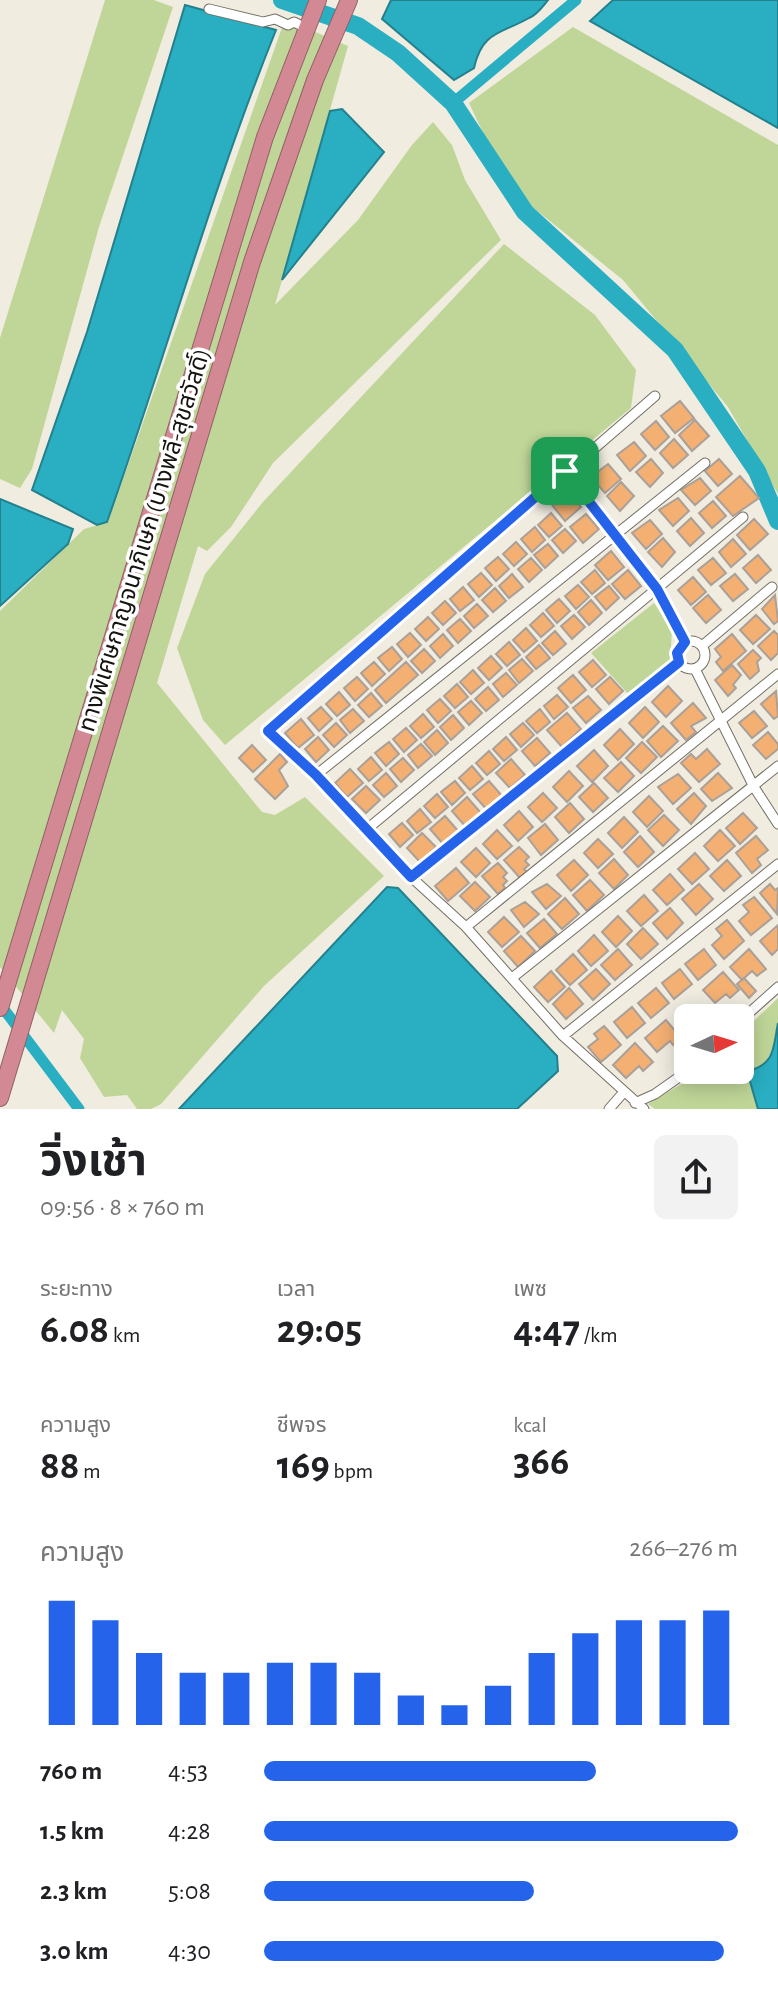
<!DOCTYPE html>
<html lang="th">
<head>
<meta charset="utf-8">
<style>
  body { margin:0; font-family:"Alegreya Sans","Noto Sans Thai",sans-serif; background:#f2f2f2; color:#202124; height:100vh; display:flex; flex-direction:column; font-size:30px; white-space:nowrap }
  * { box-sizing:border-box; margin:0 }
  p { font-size:26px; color:#757577 }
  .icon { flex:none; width:44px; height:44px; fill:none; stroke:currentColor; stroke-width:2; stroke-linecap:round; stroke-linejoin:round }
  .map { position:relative; height:1109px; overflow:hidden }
  .drawer { display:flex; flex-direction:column; background:#fff; flex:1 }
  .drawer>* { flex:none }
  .needle { width:52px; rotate:86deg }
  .controls { position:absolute; left:674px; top:1004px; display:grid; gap:16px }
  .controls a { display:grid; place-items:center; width:80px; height:80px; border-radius:12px; background:#fff; box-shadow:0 4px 20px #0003; font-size:40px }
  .pin { position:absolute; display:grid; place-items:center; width:68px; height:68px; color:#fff; margin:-34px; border-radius:16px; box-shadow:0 4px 12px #0006 }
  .round { display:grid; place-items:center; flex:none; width:84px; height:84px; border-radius:12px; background:#f2f2f2 }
  .summary { display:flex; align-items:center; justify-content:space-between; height:136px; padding:0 40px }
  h1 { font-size:44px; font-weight:700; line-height:60px }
  .metrics { display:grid; grid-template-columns:repeat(3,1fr); gap:12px; height:136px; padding:8px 40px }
  .metrics div { display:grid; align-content:center }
  .metrics b { font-size:40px; font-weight:700 }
  .metrics small { font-size:22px; font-weight:400 }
  .metrics p { font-size:22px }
  .chart { height:224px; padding:16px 40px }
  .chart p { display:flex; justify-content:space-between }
  .chart svg { width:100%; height:144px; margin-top:8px; stroke:#2563eb; stroke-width:6 }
  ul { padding:0 40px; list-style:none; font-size:26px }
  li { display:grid; grid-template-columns:128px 96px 1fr; align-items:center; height:60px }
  li i { height:20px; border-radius:10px; background:#2563eb }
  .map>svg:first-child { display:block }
  .green { fill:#bfd698 }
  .water { fill:#29aec2; stroke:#23808d; stroke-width:2 }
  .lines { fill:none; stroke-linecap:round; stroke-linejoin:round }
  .canal { stroke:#29aec2; stroke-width:11 }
  .river { stroke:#29aec2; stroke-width:18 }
  .building { fill:#f4b073; stroke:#aaa098; stroke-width:2 }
  .street-casing { stroke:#736f64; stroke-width:11 }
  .highway-casing { stroke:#916066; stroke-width:18 }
  .street { stroke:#fff; stroke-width:9 }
  .highway { stroke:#d38994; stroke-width:16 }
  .route-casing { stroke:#fff; stroke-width:16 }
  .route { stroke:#2563eb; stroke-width:10 }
  .labels { text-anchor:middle; stroke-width:7; stroke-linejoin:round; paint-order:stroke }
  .street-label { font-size:24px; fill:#161410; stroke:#fff }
</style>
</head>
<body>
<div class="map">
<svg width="778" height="1109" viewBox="0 0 778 1109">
  <rect width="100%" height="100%" fill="#f0ece0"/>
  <path class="green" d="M105 0H154L173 7 99 227 32 469 20 488 0 479V338Z
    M285 19 348 46 275 305 358 220 412 145 433 122 452 145 465 180 501 240 273 463 231 527 207 551 198 546 157 683 262 812 275 815 305 797 384 876 264 986 161 1104 151 1109H137L127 1095 104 1097 80 1058 84 1039 62 1010 54 1033 0 967V611L84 529 108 522Z
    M573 27 778 145V494L728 407 623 280 509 188 469 103Z
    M504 244 595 315 636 370 631 408 225 745 203 720 177 648 205 574 263 502Z
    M654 603 672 630 670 662 630 696 591 653Z
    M778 998V1109H655L648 1104 705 1070H740V1034Z"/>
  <path class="water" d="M391 0H548C543 6 537 15 529 18 501 34 482 31 474 68L454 80 382 19Z
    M613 0H778V128L590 21Z
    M185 5 276 30C211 191 165 359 107 522L97 525 32 490 87 332Z
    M342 109 384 152 282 280 330 111Z
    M0 499 73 529 68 544 0 606Z
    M387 887 398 888 557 1056 558 1071 517 1109H179Z
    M778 1023V1109H758L747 1071C776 1065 773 1047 778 1023Z"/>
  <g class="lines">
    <path class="canal" d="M453 103 576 0
      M0 1004 79 1109"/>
    <path class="river" d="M282 0 358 26 398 53 453 103 525 212 675 350 757 471 778 521"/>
  </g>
  <path class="building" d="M680 401 694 418 675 433 661 416Z
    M695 420 709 436 692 451 679 435Z
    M656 421 669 437 655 450 641 434Z
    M674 439 688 455 673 468 660 453Z
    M634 442 646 456 630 471 617 455Z
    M651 459 663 473 650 487 636 472Z
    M719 459 732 474 718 486 705 471Z
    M608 464 621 479 605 493 591 477Z
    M740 476 759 498 733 516 716 497Z
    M700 478 711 491 695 505 681 490Z
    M621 482 634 496 620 511 607 496Z
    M568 492 581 507 565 521 552 505Z
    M678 498 689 511 673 526 659 510Z
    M713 501 726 516 712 528 699 513Z
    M551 513 562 526 549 537 538 525Z
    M586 514 599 529 583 543 570 527Z
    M691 518 704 533 690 546 677 531Z
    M754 519 768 534 750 550 737 535Z
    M650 520 662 534 646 549 632 533Z
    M535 527 545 540 532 552 521 539Z
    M565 529 576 541 563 553 552 540Z
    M663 538 675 552 662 567 648 552Z
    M733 539 746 554 731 567 719 552Z
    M516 542 527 554 514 566 503 554Z
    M548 544 558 556 545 568 534 555Z
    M611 551 624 567 608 580 595 565Z
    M758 555 771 570 756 583 743 568Z
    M498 557 509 569 496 581 485 568Z
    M531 558 542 570 529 582 518 569Z
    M713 558 726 573 711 585 698 570Z
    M595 570 605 583 592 594 581 582Z
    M628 570 641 586 625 599 612 584Z
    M481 573 492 585 479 597 468 584Z
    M512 574 523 587 509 598 499 586Z
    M735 574 748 589 733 601 720 586Z
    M693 577 706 592 691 605 678 590Z
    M578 585 589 597 576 609 565 596Z
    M609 586 619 598 606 610 595 597Z
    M463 587 474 600 460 611 450 599Z
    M495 588 506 601 493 612 482 600Z
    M708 595 721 610 706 623 693 608Z
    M775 595 778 621 774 624 762 609Z
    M559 599 570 611 557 623 546 610Z
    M591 600 602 613 589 625 578 612Z
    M445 601 456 613 443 625 432 613Z
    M477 604 488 616 474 628 464 616Z
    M543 613 554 626 541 637 530 625Z
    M574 615 585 627 572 639 561 626Z
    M756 615 770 629 753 644 740 630Z
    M428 617 439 629 426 641 415 629Z
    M460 619 471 631 458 643 447 630Z
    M526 628 537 641 524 652 513 640Z
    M555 631 566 644 553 655 542 643Z
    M774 631 778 635V653L771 660 758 646Z
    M410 633 421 645 408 657 397 644Z
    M443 634 453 646 440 658 430 646Z
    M732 634 746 651 723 671 716 662 721 657 715 649Z
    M509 642 520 655 507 666 496 654Z
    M539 645 550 658 536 669 526 657Z
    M392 647 402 659 389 671 378 658Z
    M424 649 435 661 422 673 411 661Z
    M753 650 761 658 757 662 759 671 750 679 738 664Z
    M491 656 502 668 489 680 478 668Z
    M522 659 533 671 519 683 509 670Z
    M593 660 606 675 592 687 579 672Z
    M374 662 385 674 372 686 361 673Z
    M406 662 418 675 386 703 375 690Z
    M732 665 741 675 733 685 736 688 728 696 715 680Z
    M473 670 484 683 471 694 460 682Z
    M506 673 517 685 503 697 493 684Z
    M573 675 586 690 571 703 558 688Z
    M357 677 368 689 355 701 344 688Z
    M610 677 623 691 609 704 596 689Z
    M457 684 468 697 455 708 444 696Z
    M668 686 682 701 666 717 652 702Z
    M488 687 499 700 486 711 475 699Z
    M776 691 778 716 774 719 761 704Z
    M339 692 350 705 337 716 326 704Z
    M371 693 382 706 369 717 358 705Z
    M557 695 568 707 554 719 544 706Z
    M588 696 601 710 586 723 573 708Z
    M440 699 451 711 438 723 427 710Z
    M471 701 482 713 469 725 458 712Z
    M693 703 706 718 691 726 696 732 686 740 671 723Z
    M321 707 332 719 319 731 308 718Z
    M645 707 659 722 643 738 629 723Z
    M353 709 364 721 350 733 340 720Z
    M540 709 550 722 537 733 526 721Z
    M754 711 767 726 752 738 739 723Z
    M567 713 581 729 562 747 547 730Z
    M423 714 434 727 421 738 410 726Z
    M453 715 464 728 451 740 440 727Z
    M301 719 314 735 298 748 285 733Z
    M336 723 347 735 334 747 323 735Z
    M523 723 534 735 521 747 510 734Z
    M663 726 678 741 661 757 647 741Z
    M406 728 417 740 404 752 393 739Z
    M620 729 634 744 618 760 604 745Z
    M437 730 448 743 435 755 424 742Z
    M768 732 778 744V749L766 759 753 745Z
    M318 737 329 750 316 762 305 749Z
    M506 737 517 750 504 761 493 749Z
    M537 738 550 753 535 766 522 751Z
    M389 742 399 754 386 766 375 753Z
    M642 742 657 757 641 773 626 758Z
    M421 744 432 756 418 768 408 755Z
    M252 745 266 760 253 772 239 758Z
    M707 749 720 764 699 782 681 763 691 754 696 759Z
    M594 750 608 766 592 782 577 766Z
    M489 751 500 764 487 775 476 763Z
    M280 754 287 762 279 770 288 786 275 799 255 779Z
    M371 757 382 770 369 781 358 769Z
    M403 758 414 770 401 782 390 769Z
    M511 759 525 775 510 788 496 773Z
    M621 762 634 776 618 792 604 778Z
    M472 766 483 779 470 790 459 778Z
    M350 769 363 783 347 797 335 783Z
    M569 771 583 786 567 802 553 787Z
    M386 773 397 786 384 797 373 785Z
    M718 773 732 788 712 801 701 789Z
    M678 774 691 788 673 804 658 787Z
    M455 781 465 793 452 805 441 792Z
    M489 781 502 796 487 810 473 794Z
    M594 783 608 798 593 812 579 797Z
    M366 786 380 800 366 813 352 799Z
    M543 793 557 808 542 822 528 807Z
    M694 793 706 806 691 824 677 809Z
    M437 794 448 807 435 818 424 806Z
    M649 796 663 811 647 827 633 812Z
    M467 797 481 813 466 827 452 811Z
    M570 803 584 819 569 833 555 817Z
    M420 809 431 822 417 833 407 821Z
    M519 811 533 827 518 841 504 825Z
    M743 813 757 828 740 844 726 828Z
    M664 815 679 830 663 846 648 830Z
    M445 816 459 832 444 845 430 829Z
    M624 817 638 832 622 848 608 833Z
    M402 823 413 835 400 847 389 834Z
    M545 824 558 840 541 855 528 838Z
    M497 830 512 846 497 859 483 844Z
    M720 830 735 846 718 861 704 846Z
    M422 833 436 847 420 862 407 848Z
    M640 836 654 852 638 867 624 852Z
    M756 836 768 850 757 859 761 865 752 873 736 853Z
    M598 839 613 854 598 868 584 853Z
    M519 847 529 857 525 861 529 865 524 869 527 872 520 878 504 860Z
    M476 848 490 863 476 877 461 862Z
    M695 853 709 869 692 884 678 869Z
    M614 859 628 875 614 889 599 873Z
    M574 860 588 875 571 891 557 875Z
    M727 860 741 876 724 891 710 876Z
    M498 863 507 873 503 877 507 881 503 885 505 888 498 894 482 876Z
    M456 868 469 883 448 901 435 886Z
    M670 874 684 890 667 905 653 890Z
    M590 880 604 895 587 911 573 895Z
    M475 882 490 897 475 911 460 896Z
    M547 884 561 896 546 909 532 892Z
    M699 884 713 899 696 915 682 899Z
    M770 884 775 890 778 888 777 914 760 893Z
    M644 895 658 911 641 926 627 911Z
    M754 897 772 918 751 935 739 921 749 912 743 905Z
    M565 898 579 914 562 929 548 914Z
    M525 902 539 914 524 927 511 910Z
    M670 908 683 923 667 939 653 923Z
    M618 916 632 931 616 947 602 932Z
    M504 917 519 932 502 947 488 932Z
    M544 919 557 934 540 948 527 933Z
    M727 920 744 941 724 959 712 945 722 936 716 929Z
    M778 925V949L772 955 760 941Z
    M643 928 658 944 641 959 627 944Z
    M594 935 608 951 591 966 578 951Z
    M521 936 535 951 518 967 504 951Z
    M618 949 632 965 615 980 601 965Z
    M704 949 716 965 698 980 685 964Z
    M749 949 766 969 757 976 752 971 742 980 730 967Z
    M573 954 587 970 570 985 556 970Z
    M596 969 610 984 593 1000 579 984Z
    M680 969 692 984 674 999 662 983Z
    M551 971 565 987 548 1002 534 987Z
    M723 972 739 990 730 998 726 994 715 1003 703 990Z
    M744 978 756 991 749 998 737 984Z
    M569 988 583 1004 566 1019 553 1004Z
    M656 988 669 1003 651 1018 638 1003Z
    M632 1007 645 1023 627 1038 614 1022Z
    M666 1020 681 1038 673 1045 670 1041 657 1052 645 1038Z
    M604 1026 621 1045 601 1062 588 1047 598 1039 594 1034Z
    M635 1043 653 1062 643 1071 639 1066 626 1078 613 1065Z"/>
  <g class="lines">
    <g class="street-casing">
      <path id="street" d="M209 9 263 22 275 19 288 25 294 22 306 28
        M565 471 657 589 685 642
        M677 655a14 14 0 1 1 28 0a14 14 0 1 1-28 0Z
        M702 646 772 587
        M695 669 754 787 778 824
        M316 775 705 463
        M366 830 743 517
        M411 877 679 662
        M466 927 778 674
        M512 978 778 766
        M740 1021 778 987
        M563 1036 778 864
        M635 1103 655 1094 689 1070
        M609 1109 623 1093
        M644 1109 563 1036 466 927 411 877 316 775 268 731 655 396"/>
    </g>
    <g class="highway-casing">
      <path id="highway" d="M0 1008 265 137 318 0
        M0 1098 252 262 315 80 349 0"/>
    </g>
    <use href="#street" class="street"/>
    <use href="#highway" class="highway"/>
  </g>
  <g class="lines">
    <g class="route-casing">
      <path id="route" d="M565 471 657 589 685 642 677 653 679 662 411 877 316 775 268 731Z"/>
    </g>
    <use href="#route" class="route"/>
  </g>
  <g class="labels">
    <g class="street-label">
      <text transform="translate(144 540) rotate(-73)" y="8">ทางพิเศษกาญจนาภิเษก (บางพลี-สุขสวัสดิ์)</text>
    </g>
  </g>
</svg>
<div class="controls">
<a><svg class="needle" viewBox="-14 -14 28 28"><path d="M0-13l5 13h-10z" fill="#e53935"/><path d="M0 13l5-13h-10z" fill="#757577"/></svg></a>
</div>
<div class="pin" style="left:565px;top:471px;background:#1e9e55"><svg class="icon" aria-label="arrive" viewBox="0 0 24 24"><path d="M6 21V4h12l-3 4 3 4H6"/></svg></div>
</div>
<section class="drawer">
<div class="summary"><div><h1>วิ่งเช้า</h1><p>09:56 · 8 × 760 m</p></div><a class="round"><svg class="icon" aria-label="share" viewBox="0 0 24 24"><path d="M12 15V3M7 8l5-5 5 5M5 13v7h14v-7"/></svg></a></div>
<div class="metrics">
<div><p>ระยะทาง</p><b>6.08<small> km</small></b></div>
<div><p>เวลา</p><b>29:05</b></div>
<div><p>เพซ</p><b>4:47<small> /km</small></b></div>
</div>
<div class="metrics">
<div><p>ความสูง</p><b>88<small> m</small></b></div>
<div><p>ชีพจร</p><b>169<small> bpm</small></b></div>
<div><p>kcal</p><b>366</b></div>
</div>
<div class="chart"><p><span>ความสูง</span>266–276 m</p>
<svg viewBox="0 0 160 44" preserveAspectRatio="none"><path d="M5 44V6M15 44V12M25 44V22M35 44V28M45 44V28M55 44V25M65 44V25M75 44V28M85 44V35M95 44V38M105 44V32M115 44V22M125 44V16M135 44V12M145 44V12M155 44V9"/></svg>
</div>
<ul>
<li><b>760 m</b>4:53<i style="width:70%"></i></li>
<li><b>1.5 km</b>4:28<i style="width:100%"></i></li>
<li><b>2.3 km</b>5:08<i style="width:57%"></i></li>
<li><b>3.0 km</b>4:30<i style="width:97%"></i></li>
</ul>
</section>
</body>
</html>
